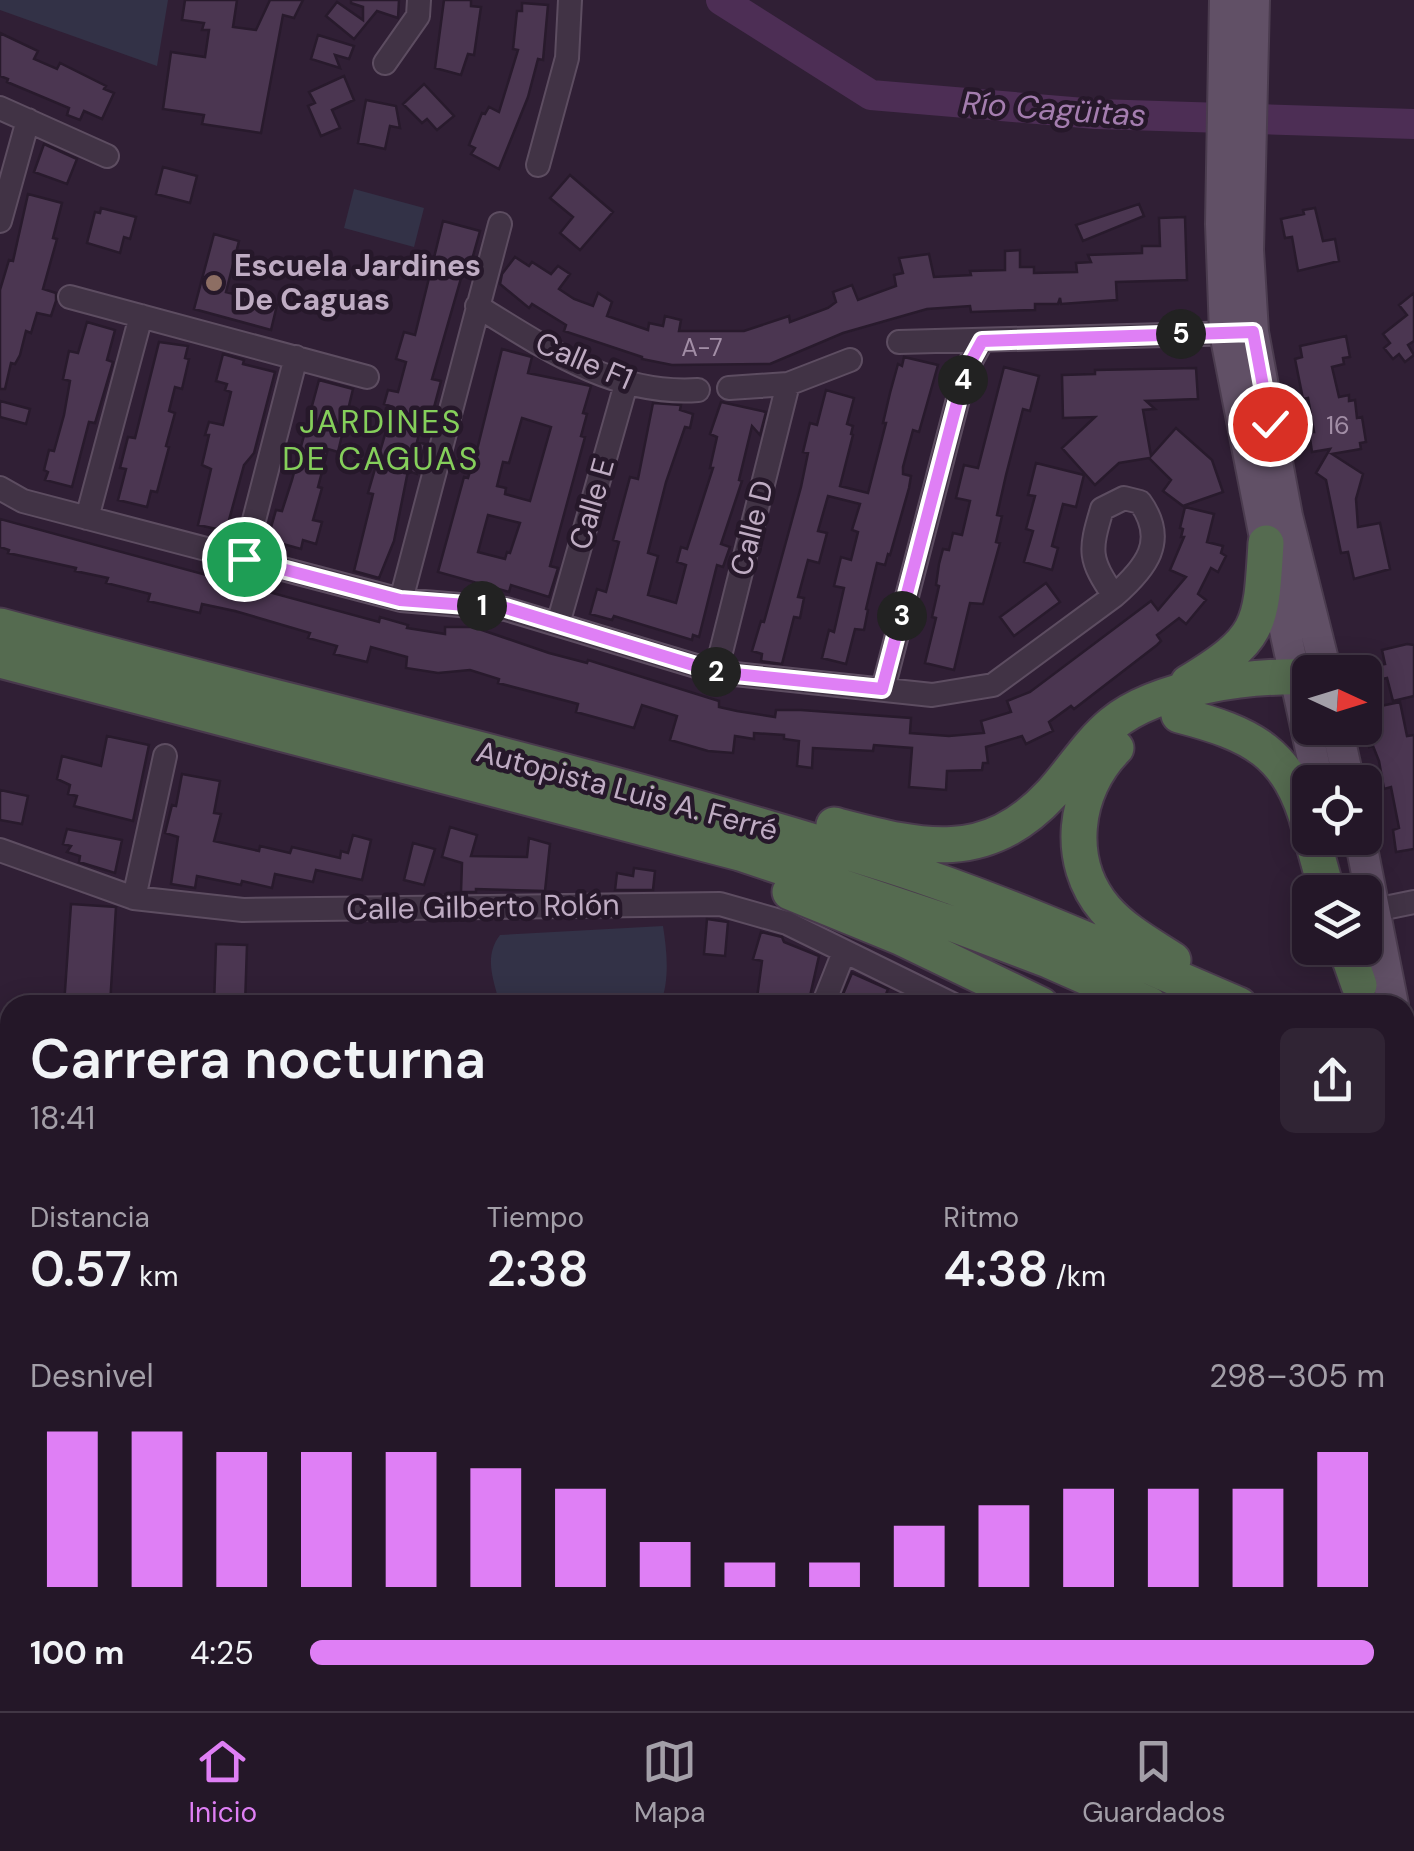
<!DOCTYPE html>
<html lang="es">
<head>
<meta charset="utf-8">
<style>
  body { margin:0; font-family:"DM Sans",sans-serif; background:#302434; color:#f1f3f6; height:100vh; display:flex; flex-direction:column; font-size:38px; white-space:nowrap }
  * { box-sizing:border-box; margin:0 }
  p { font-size:32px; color:#a39fa8 }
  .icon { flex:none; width:55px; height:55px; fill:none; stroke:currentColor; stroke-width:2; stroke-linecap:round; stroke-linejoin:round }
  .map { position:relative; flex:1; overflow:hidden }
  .side { position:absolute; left:0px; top:995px; width:1415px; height:718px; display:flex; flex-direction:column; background:#241728; border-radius:30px 30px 0 0; box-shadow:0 5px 25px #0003,0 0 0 2px #413645 }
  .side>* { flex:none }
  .needle { width:65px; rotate:94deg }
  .tools { position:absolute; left:1292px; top:655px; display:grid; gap:20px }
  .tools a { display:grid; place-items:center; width:90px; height:90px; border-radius:15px; background:#241728; box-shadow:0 5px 25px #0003,0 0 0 2px #413645; font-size:50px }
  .pin { position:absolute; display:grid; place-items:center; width:85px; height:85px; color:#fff; margin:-42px; border:5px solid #fff; border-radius:50%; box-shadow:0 2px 10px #0007 }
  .km { position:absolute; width:50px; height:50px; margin:-25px; border-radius:50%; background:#222; color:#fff; font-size:28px; line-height:50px; text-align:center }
  .round { display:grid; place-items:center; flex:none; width:105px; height:105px; border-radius:15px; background:#302434 }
  .summary { display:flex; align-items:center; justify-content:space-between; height:170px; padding:0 30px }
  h1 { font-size:55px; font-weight:600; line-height:75px }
  .stats { display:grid; grid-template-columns:repeat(3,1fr); gap:15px; height:170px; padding:10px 30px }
  .stats div { display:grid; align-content:center }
  .stats b { font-size:50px; font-weight:600 }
  .stats small { font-size:28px; font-weight:400 }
  .stats p { font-size:28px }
  .chart { height:280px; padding:20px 30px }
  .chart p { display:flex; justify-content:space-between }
  .chart svg { width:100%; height:180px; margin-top:10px; stroke:#df7ff5; stroke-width:6 }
  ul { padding:0 30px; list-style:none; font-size:32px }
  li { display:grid; grid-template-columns:160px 120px 1fr; align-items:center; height:75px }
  li i { height:25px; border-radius:12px; background:#df7ff5 }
  .tabs { display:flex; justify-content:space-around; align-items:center; height:140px; border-top:2px solid #413645; background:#241728; font-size:28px; color:#a39fa8 }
  .tabs a { display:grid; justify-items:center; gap:5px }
  .tabs .active { color:#df7ff5 }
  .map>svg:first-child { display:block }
  .green { fill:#333247 }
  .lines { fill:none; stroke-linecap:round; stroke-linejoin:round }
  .river { stroke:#4d2e55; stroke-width:30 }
  .building { fill:#4b3651; stroke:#281a2c; stroke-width:2.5; fill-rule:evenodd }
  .minor-casing { stroke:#5d4d61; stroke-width:26 }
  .major-casing { stroke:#4b3c4f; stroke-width:34 }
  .highway-casing { stroke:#493a4d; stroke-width:39 }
  .minor { stroke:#413345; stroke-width:22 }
  .major { stroke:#615066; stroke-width:30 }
  .highway { stroke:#556b50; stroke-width:35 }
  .highway-bridge-casing { stroke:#493a4d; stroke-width:39; stroke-linecap:butt }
  .highway-bridge { stroke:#556b50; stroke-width:35 }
  .route-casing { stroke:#fff; stroke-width:20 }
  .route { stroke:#df7ff5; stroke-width:12 }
  .education-dot { fill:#8d6e63; stroke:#26182a; stroke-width:4 }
  .labels { text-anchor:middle; stroke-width:9; stroke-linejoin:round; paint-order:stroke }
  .number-label { font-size:25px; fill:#a28ea6 }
  .poi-label { font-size:30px; font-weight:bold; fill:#bfacc3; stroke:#26182a; text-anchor:start }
  .street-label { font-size:30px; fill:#bfacc3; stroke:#26182a }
  .water-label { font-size:32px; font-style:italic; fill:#a47daf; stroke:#26182a }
  .neighbourhood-label { font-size:32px; letter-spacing:2.5px; fill:#85cf5b; stroke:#26182a }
</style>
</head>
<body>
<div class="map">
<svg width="1414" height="1711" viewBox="0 0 1414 1711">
  <rect width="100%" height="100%" fill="#301f35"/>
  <path class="green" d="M0 0H168L157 66 0 10Z
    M354 189 424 208 414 247 344 228Z
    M663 926C667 952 670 980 660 1005H500C494 981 483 957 500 935Z"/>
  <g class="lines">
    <path class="river" d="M721 0 871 95 1096 114 1414 124"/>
  </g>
  <path class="building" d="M185 0H237L233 27 256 30 270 0H303L294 18 283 15 261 133 202 124 204 115 163 109 171 52 205 57 209 30H202L204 23 182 20Z
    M351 0H399L398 18 377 11 354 39 326 16 337 2 363 20V7L351 3Z
    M444 0H471V6L481 7 474 55 468 54 461 75 435 68Z
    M522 3 548 5 543 60 538 59 528 97 499 169 471 154 475 148 469 145 482 113 485 114 489 107 499 112 518 50 513 49 517 11H522Z
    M0 33 38 51 34 59 57 69 60 63 106 86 104 89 114 93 102 119 84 111 80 120 67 115 69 108 7 82 8 79 0 76Z
    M318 35 354 46 349 59 335 55 340 68 311 59Z
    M344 76 354 100 332 110 340 128 321 136 308 106 315 103 309 92Z
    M424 84 454 116 437 130 427 119 422 123 403 104Z
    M366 100 396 106 400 128 390 126 385 149 358 143Z
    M44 144 77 159 67 184 34 172Z
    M163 167 197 176 190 203 156 194Z
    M570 175 613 212 580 250 560 233 573 217 550 198Z
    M28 194 62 203 53 238 57 239 43 289 56 293V301L51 316 37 313 31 333 26 331 20 355 15 364 11 363 5 389H0V290L9 260 13 261Z
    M1139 204 1144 216 1083 241 1076 225Z
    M101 208 136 217 130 239 124 237 120 253 87 243 95 212 100 213Z
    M1315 208 1323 241 1335 239 1339 261 1298 271 1292 237 1285 238 1281 219 1304 214 1303 210Z
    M1185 217 1187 280 1116 282 1117 300 1061 304 1060 298 1058 304H1035V310L971 312 970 306 927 309 843 333 770 364 672 365 642 359V357L564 331 566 325 532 304 529 308 500 284 502 274 515 257 529 266 532 262 551 274 558 266 570 274 559 289 574 299 593 306 598 293 612 302 607 316 648 330 649 323 663 326 665 316 681 320 679 331H744L789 316 790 322 828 308 836 302 833 292 852 285 858 300 896 286 894 275 903 273 899 258 929 254 934 277 971 275 970 271 1005 270V251L1020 250V267H1034V273L1077 272 1076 263 1091 262 1088 255 1142 253V246H1160L1159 218Z
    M443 221 480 231 471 263 466 261 432 379 441 381 433 411 425 409 417 442 425 444 417 474 408 471 394 541 379 578 354 571 373 494 368 493 393 407 384 404 388 390 398 392 406 362 396 359 404 332 415 335Z
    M214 234 239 241 226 292 277 305 271 330 194 309Z
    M1414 293V341L1408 345 1414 355 1405 362 1399 354 1393 359 1384 348 1390 343 1383 334 1407 315 1399 305Z
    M87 322 115 330 107 360 113 362 95 423 89 422 72 487 45 480 48 472 44 470 49 450 54 451 64 415 70 381 63 379 69 351 78 353Z
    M1346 336 1350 357 1343 358 1344 364 1332 367 1339 397 1349 395V401L1355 400 1357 418 1362 417 1366 442 1360 443 1361 449 1332 454 1363 474 1356 499 1358 527 1380 523 1390 569 1354 579 1348 552 1341 553 1326 480 1316 473 1330 449 1312 452 1309 432H1314L1308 398 1303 399 1295 359 1302 357 1300 346Z
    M159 342 188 346 185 358 189 359 182 389 175 387 169 411 175 413 166 446 169 447 157 492 151 491 147 507 118 500 126 469 120 468 128 437 135 438Z
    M502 349 532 357 528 373 591 386 583 413 587 414 581 436 585 437 550 566 558 568 549 597 511 585 509 592 438 572 464 477 468 478 478 446ZM522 418 551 427 530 501 505 494 506 488 497 486 503 462 509 463ZM488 515 520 523 510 553 507 552 505 559 478 552Z
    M223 354 244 360 243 364 275 372 254 453 244 465 226 531 198 525 211 469 202 465 209 435H205L209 422 223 425 231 392 225 390 227 384 216 381Z
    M904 357 938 365 919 432 913 430 903 467V474L911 476 909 488 890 555 888 554 885 565 877 563 866 609 868 610 864 630 855 629 846 664 822 658 829 630 834 632 844 588 834 586 841 557 851 560 858 532 852 530 860 504 828 496 818 531 827 533 819 563 808 560 798 597 804 598 800 618 794 617 782 664 761 661 762 654 752 651 761 621 764 622 801 487 808 453 803 452 810 423 817 425 826 390 854 398 847 424 853 426 851 434 853 435 840 486 868 493 886 423H883L890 393 898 364 902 366Z
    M1004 367 1039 376 1030 411 1023 409 1006 475 997 515 1002 516 996 542 1000 543 983 604 970 603 954 670 925 663 936 618 932 617 939 586 936 585 939 564 943 549 949 550 953 533 962 535 970 501 956 498 964 465 978 468Z
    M1196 368 1198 399 1146 401 1155 409 1143 410 1151 456 1176 428 1212 460 1223 492 1183 506 1163 491 1171 480 1149 458 1119 463 1095 485 1062 448 1095 417 1063 418 1062 375 1095 374V370Z
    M319 380 353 389 338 452 328 449 318 487 322 488 313 520 322 522 316 544 303 540 301 549 272 541 275 533 270 531 276 510 282 511 292 480Z
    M0 401 30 409 26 424 0 417Z
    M721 402 766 412 760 435 752 426 739 480 742 481 721 544 730 547 723 567 717 565 699 637 693 635 692 640 614 616 612 620 590 614 597 589 606 592 619 542 613 540 630 477 638 479 653 403 681 405 680 410 693 414 690 428 685 427 666 482 648 553 658 556 648 595 676 603 686 565 677 562 681 547 687 549 713 468H710L717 437 710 434Z
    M1036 463 1084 475 1076 507 1063 504 1052 546 1058 548 1052 570 1024 562 1033 531 1026 529 1035 496 1028 495Z
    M1185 507 1214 514 1207 542 1223 546 1221 553 1226 556 1218 572 1211 568 1198 594 1206 600 1186 624 1179 618 1157 635 1161 641 1157 645 1074 709 1071 706 1049 722 1053 731 1026 744 1022 736 986 747 988 763H983L982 770 947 771 946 790 909 787 912 748 874 745 873 751 813 748 812 768 797 766 799 741 784 739V735L754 733V739L735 736 733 753 708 751 670 740 677 716 642 705 634 728 576 712 578 704 498 683 499 679 470 670 438 673 406 668 407 657 371 647 367 662 334 654 337 646 308 638 310 633 235 611 202 604 200 613 148 601 150 594 106 583 108 578 75 571 76 568 8 553 9 550 0 547V519L379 622 380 617 408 625 407 628 445 634V627H482V630L549 653 587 663 588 660 719 701V707L737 711 775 717 776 710H801L911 718 910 733 949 736 984 733 981 721 1011 712 1007 701 1030 692 1151 601 1158 610 1186 577 1170 570 1184 537H1181L1183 529 1180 528Z
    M1046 583 1060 602 1014 636 1000 617Z
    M1407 644 1414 645V696L1393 701 1387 678 1373 681 1369 667 1385 664 1382 650Z
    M1400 702 1407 736 1414 735V849L1396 852 1393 830 1399 828 1391 787 1384 789 1379 761 1373 746 1369 747 1364 729H1370L1366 709Z
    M107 736 149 745 133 821 74 806 77 796 68 794 70 785 57 779 62 756 101 766Z
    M182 774 220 781 214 813 221 814 214 841 259 851 260 846 290 853 292 847 340 858 341 851 348 853 353 835 371 840 362 880 316 870 313 882 275 874 272 888 242 881 241 885 197 876 195 888 171 884 178 837 165 833 172 805 176 806Z
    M0 790 28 796 22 824 0 820Z
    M450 827 477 835 471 856 527 857 529 838 550 844 545 891 476 889V892H461L462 863 442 857Z
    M67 829 122 840 115 873 79 862 80 856 67 852 71 846 63 844Z
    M413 843 435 849 424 885 404 880Z
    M634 868 655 871 653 890H615L617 873 633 876Z
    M71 904 116 907 110 1005H64Z
    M707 919 728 922 725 956 704 954Z
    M761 932 782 937 784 942 819 956 808 1005H756L762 961 753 959Z
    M216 944 247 945 245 1005H214Z
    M852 973 888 989 882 1005H858L841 999Z"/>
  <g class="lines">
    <g class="minor-casing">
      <path id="minor" d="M385 63 418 16 419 0
        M0 108 107 156
        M538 165 567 58 570 0
        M0 221 28 120
        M70 297 367 377
        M477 306C545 348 615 396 698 390
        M899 342 1239 333
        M729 388 788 384 850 360
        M0 488 23 501 401 600 506 609 716 672 932 695 993 685 1114 596
        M1124 498 1140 502C1168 541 1146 568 1114 596 1089 559 1089 552 1102 509Z
        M87 518 141 316
        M244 559 296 357
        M401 600 500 224
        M558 624 626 384
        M716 672 788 384
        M883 689 965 372 982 341
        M0 850 134 898 243 910 720 904 787 923 954 1005
        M134 898 165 756
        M1375 910 1414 902
        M823 1005 844 952
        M0 1365 10 1337
        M0 1439 10 1441
        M1405 1563 1414 1555
        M489 1702H492
        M796 1702 827 1711
        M911 1702 944 1711
        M587 1708 598 1711
        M91 1711 98 1702
        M162 1711 165 1702
        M312 1711 315 1702
        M651 1711 653 1702
        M855 1711 856 1702
        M1120 1711 1122 1702
        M1192 1711 1194 1702
        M1292 1711 1293 1702"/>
    </g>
    <g class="major-casing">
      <path id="major" d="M1225 0 1221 224 1225 333 1266 543 1318 782
        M1254 0 1248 250 1253 332 1287 516 1326 672
        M1337 728 1349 782
        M1360 838 1393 1005
        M1405 1236 1414 1267"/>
    </g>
    <g class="highway-casing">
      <path id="highway" d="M0 626C296 706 596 772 889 865 1008 903 1124 956 1239 1005
        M0 660 740 853 953 924 1048 960 1150 1005
        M1188 683C1262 638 1261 626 1266 543
        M1179 715C1252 734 1290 752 1310 829
        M1116 748C1073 791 1065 862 1105 909 1124 931 1150 945 1173 960
        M834 825C919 847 985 866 1052 793 1072 771 1089 743 1112 724 1158 686 1252 675 1310 677
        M1312 838 1327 892
        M790 892 900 937 1041 1005
        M1346 948 1359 985
        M1405 1120 1414 1124
        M1405 1194 1414 1197"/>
    </g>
    <use href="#minor" class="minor"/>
    <use href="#major" class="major"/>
    <use href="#highway" class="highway"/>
    <g class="highway-bridge-casing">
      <path id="highway-bridge" d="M1405 1079 1414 1083"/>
    </g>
    <use href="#highway-bridge" class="highway-bridge"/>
  </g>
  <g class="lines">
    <g class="route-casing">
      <path id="route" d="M244 559 400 600 506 608 716 672 882 689 965 372 982 341 1253 332 1270 424"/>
    </g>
    <use href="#route" class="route"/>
  </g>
  <circle class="education-dot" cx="214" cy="283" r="10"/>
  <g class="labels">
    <g class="number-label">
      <text x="702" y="356">A-7</text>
      <text x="1338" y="434">16</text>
    </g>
    <g class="poi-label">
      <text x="234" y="276">Escuela Jardines<tspan x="234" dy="34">De Caguas</tspan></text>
    </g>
    <g class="street-label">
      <text transform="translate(584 361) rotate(23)" y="10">Calle F1</text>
      <text transform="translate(592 504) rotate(-74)" y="10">Calle E</text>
      <text transform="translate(752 528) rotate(-76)" y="10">Calle D</text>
      <text transform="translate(627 791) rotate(15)" y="10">Autopista Luis A. Ferré</text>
      <text transform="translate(483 907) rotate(-1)" y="10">Calle Gilberto Rolón</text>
    </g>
    <g class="water-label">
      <text transform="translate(1054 109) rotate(4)" y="11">Río Cagüitas</text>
    </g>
    <g class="neighbourhood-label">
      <text x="381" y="433">JARDINES<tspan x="381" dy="37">DE CAGUAS</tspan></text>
    </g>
  </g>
</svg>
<div class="tools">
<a><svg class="needle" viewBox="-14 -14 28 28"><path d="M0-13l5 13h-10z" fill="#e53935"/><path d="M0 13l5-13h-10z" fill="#a39fa8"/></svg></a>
<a><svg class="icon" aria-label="locate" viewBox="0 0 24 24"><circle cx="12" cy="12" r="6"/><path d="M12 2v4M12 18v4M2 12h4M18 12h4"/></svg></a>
<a><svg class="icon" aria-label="layers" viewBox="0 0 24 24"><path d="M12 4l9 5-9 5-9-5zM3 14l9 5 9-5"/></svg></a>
</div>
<div class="pin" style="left:244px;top:559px;background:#1e9e55"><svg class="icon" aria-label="arrive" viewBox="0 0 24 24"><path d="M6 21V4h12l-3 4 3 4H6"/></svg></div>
<div class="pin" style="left:1270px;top:424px;background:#d93025"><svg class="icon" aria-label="check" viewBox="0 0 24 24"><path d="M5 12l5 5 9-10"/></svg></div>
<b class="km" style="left:482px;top:606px">1</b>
<b class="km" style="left:716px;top:672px">2</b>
<b class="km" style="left:902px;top:616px">3</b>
<b class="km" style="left:963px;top:380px">4</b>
<b class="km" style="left:1181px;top:334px">5</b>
<section class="side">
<div class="summary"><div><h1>Carrera nocturna</h1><p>18:41</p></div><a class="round"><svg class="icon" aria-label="share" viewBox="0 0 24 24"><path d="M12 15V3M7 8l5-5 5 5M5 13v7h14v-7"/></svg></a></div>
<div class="stats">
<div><p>Distancia</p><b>0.57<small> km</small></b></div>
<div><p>Tiempo</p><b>2:38</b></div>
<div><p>Ritmo</p><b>4:38<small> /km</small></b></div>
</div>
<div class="chart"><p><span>Desnivel</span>298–305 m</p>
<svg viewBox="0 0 160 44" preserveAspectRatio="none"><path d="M5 44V6M15 44V6M25 44V11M35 44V11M45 44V11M55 44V15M65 44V20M75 44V33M85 44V38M95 44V38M105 44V29M115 44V24M125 44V20M135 44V20M145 44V20M155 44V11"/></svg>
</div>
<ul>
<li><b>100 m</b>4:25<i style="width:99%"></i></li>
</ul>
</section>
</div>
<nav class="tabs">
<a class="active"><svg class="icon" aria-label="home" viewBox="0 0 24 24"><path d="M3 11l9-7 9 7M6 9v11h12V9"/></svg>Inicio</a>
<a><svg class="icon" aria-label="map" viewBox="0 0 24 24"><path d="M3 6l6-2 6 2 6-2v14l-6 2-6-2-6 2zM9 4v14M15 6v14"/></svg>Mapa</a>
<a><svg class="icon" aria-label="saved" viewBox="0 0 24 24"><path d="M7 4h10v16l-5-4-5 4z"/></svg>Guardados</a>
</nav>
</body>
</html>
